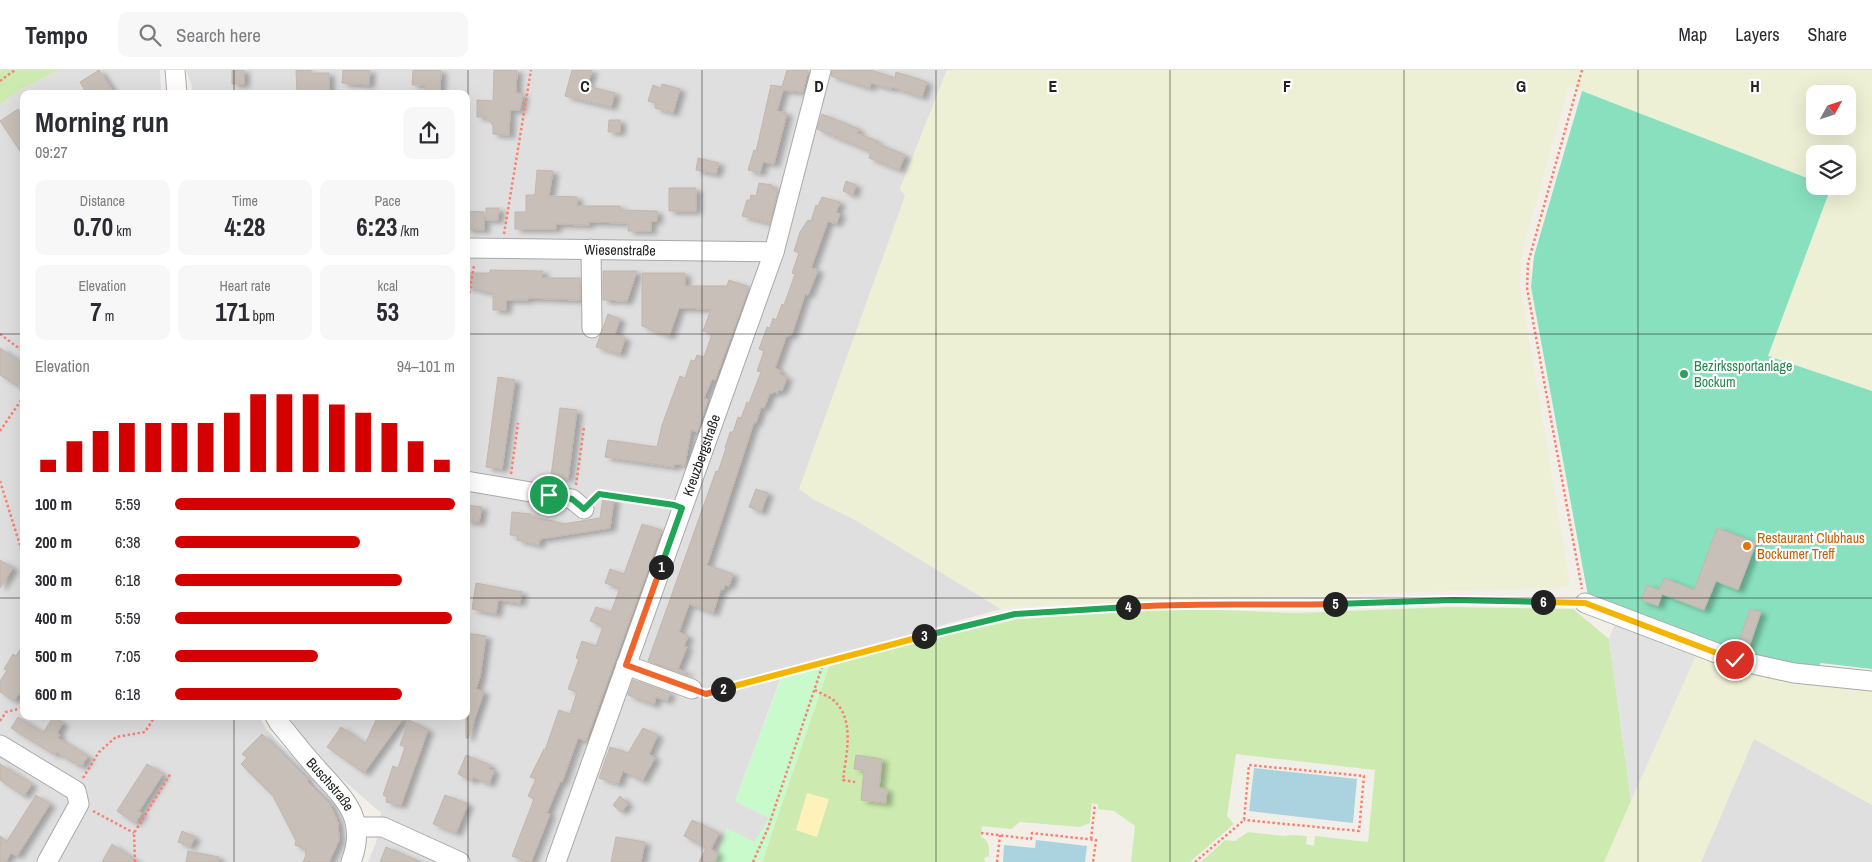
<!DOCTYPE html>
<html lang="en">
<head>
<meta charset="utf-8">
<style>
  body { margin:0; font-family:"Archivo Narrow",sans-serif; background:#f7f7f7; color:#2b2b33; height:100vh; display:flex; flex-direction:column; font-size:19px; white-space:nowrap }
  * { box-sizing:border-box; margin:0 }
  p { font-size:16px; color:#7c7c81 }
  .icon { flex:none; width:28px; height:28px; fill:none; stroke:currentColor; stroke-width:2; stroke-linecap:round; stroke-linejoin:round }
  .map { position:relative; flex:1; overflow:hidden }
  .panel { position:absolute; left:20px; top:20px; width:450px; height:630px; display:flex; flex-direction:column; background:#fff; border-radius:10px; box-shadow:0 5px 20px #0002 }
  .panel>* { flex:none }
  .needle { width:32px; rotate:50deg }
  .buttons { position:absolute; left:1806px; top:15px; display:grid; gap:10px }
  .buttons a { display:grid; place-items:center; width:50px; height:50px; border-radius:10px; background:#fff; box-shadow:0 5px 20px #0002; font-size:25px }
  .pin { position:absolute; display:grid; place-items:center; width:42px; height:42px; color:#fff; margin:-21px; border:2px solid #fff; border-radius:50%; box-shadow:0 1px 5px #0007 }
  .km { position:absolute; width:25px; height:25px; margin:-12px; border-radius:50%; background:#222; color:#fff; font-size:14px; line-height:25px; text-align:center }
  .round { display:grid; place-items:center; flex:none; width:52px; height:52px; border-radius:10px; background:#f7f7f7 }
  .overview { display:flex; align-items:center; justify-content:space-between; height:85px; padding:0 15px }
  h1 { font-size:28px; font-weight:800; line-height:38px }
  .figures { display:grid; grid-template-columns:repeat(3,1fr); gap:8px; height:85px; padding:5px 15px }
  .figures div { display:grid; align-content:center; border-radius:10px; background:#f7f7f7; text-align:center }
  .figures b { font-size:25px; font-weight:800 }
  .figures small { font-size:14px; font-weight:400 }
  .figures p { font-size:14px }
  .chart { height:140px; padding:10px 15px }
  .chart p { display:flex; justify-content:space-between }
  .chart svg { width:100%; height:90px; margin-top:5px; stroke:#d40000; stroke-width:6 }
  ul { padding:0 15px; list-style:none; font-size:16px }
  li { display:grid; grid-template-columns:80px 60px 1fr; align-items:center; height:38px }
  li i { height:12px; border-radius:6px; background:#d40000 }
  header { display:flex; align-items:center; gap:30px; box-sizing:border-box; height:70px; padding:0 25px; background:#fff; border-bottom:1px solid #e1e1e2 }
  header strong { font-size:24px }
  nav { display:flex; gap:28px; margin-inline-start:auto; font-size:18px }
  .search { width:350px; height:45px; background:#f7f7f7; display:flex; align-items:center; gap:12px; box-sizing:border-box; padding:0 18px; border-radius:10px; color:#7c7c81; font-size:19px }
  .map>svg:first-child { display:block }
  .residential { fill:#e0dfdf }
  .farmland { fill:#eef0d5; fill-rule:evenodd }
  .grass { fill:#cdebb0 }
  .sand { fill:#fff1ba }
  .park { fill:#c8facc }
  .pitch { fill:#88e0be }
  .parking { fill:#e2e2e2 }
  .water { fill:#aad3df }
  .building { fill:#c7bfb8; stroke:#c4b6ab; filter:url(#shadow) }
  .lines { fill:none; stroke-linecap:round; stroke-linejoin:round }
  .minor-casing { stroke:#a9a9a9; stroke-width:21 }
  .path { stroke:#fa8072; stroke-width:2.5; stroke-dasharray:2.5 2.5; stroke-linecap:butt }
  .minor { stroke:#fff; stroke-width:19 }
  .split-1-casing { stroke:#fff; stroke-width:10 }
  .split-2-casing { stroke:#fff; stroke-width:10 }
  .split-3-casing { stroke:#fff; stroke-width:10 }
  .split-4-casing { stroke:#fff; stroke-width:10 }
  .split-5-casing { stroke:#fff; stroke-width:10 }
  .split-6-casing { stroke:#fff; stroke-width:10 }
  .split-7-casing { stroke:#fff; stroke-width:10 }
  .split-1 { stroke:#22a559; stroke-width:6 }
  .split-2 { stroke:#f0652b; stroke-width:6 }
  .split-3 { stroke:#f5b400; stroke-width:6 }
  .split-4 { stroke:#22a559; stroke-width:6 }
  .split-5 { stroke:#f0652b; stroke-width:6 }
  .split-6 { stroke:#22a559; stroke-width:6 }
  .split-7 { stroke:#f5b400; stroke-width:6 }
  .grid { fill:none; stroke:#222; stroke-width:1; stroke-opacity:0.55 }
  .leisure-dot { fill:#2e9e5b; stroke:#fff; stroke-width:2 }
  .food-dot { fill:#e8710a; stroke:#fff; stroke-width:2 }
  .labels { text-anchor:middle; stroke-width:4.5; stroke-linejoin:round; paint-order:stroke }
  .street-label { font-size:14px; fill:#222; stroke:#fff }
  .leisure-label { font-size:14px; fill:#27864d; stroke:#fff; text-anchor:start }
  .food-label { font-size:14px; fill:#c56008; stroke:#fff; text-anchor:start }
  .grid-label { font-size:16px; text-anchor:middle; font-weight:bold; fill:#222; stroke:#fff; stroke-width:4.5; stroke-linejoin:round; paint-order:stroke }
</style>
</head>
<body>
<header>
<strong>Tempo</strong>
<div class="search"><svg class="icon" aria-label="search" viewBox="0 0 24 24"><circle cx="10" cy="10" r="6"/><path d="M15 15l6 6"/></svg>Search here</div>
<nav><a>Map</a><a>Layers</a><a>Share</a></nav>
</header>
<div class="map">
<svg width="1872" height="792" viewBox="0 0 1872 792">
  <defs>
    <filter id="shadow"><feDropShadow dx="5.5" dy="3" stdDeviation="2.5" flood-color="#0004"/></filter>
  </defs>
  <rect width="100%" height="100%" fill="#f2efe9"/>
  <path class="residential" d="M59 0H160L161 24H24V646H259L266 659 342 738 347 777 340 792H0V35L19 20Z
    M186 0H947L900 119 905 126 857 451 1001 539 784 599 735 731 769 748 755 772 714 792H368L376 773 381 743 320 690 288 646H466V24H192V16Z
    M1754 668 1872 735V792H1701Z"/>
  <path class="farmland" d="M947 0H1872V321L1768 286 1831 118 1828 116H1848V84H1815V111L1569 16 1522 182 1520 216 1570 517 1021 536 1001 539 857 451 816 431 799 419 905 126 900 119ZM1815 24H1848V56H1815Z
    M1698 581 1872 617V735L1754 669 1701 792H1604Z"/>
  <path class="grass" d="M0 0H59L19 20 0 35Z
    M1450 537 1573 539 1609 569 1631 731 1604 792H1201L1225 770 1235 771 1248 762 1284 766 1292 765 1307 766 1306 774 1314 776 1315 766 1368 772 1375 700 1236 684 1227 746 1234 754 1190 792H1131L1135 756 1114 741 1098 739V734L1092 733 1090 753 1080 757 1020 752 1011 759 982 756 981 767C990 771 989 778 989 786L984 788 985 792H762L829 596 901 576 1018 549 1170 538 1296 543Z"/>
  <path class="sand" d="M807 723 829 729 817 767 796 760Z"/>
  <path class="park" d="M829 596 762 792H714L727 758 755 772 769 748 735 731 781 609Z"/>
  <path class="pitch" d="M1582 21 1815 111V116L1831 117 1768 286 1872 321V599L1821 593 1815 601 1784 599 1588 526 1531 217 1534 186Z"/>
  <path class="parking" d="M1616 551 1698 581 1631 731 1609 569Z"/>
  <path class="water" d="M1254 698 1357 709 1353 753 1249 741Z
    M1036 770 1087 776 1085 792H1003L1004 775 1035 778Z"/>
  <path class="building" d="M99 0 115 24H87L80 12Z
    M232 0H244V14H232Z
    M296 0H311V3H329V24L297 23Z
    M343 0H370L369 15 342 13Z
    M413 0H441L440 21H424L425 15H412Z
    M494 0H517L516 23 523 24 520 40H510L509 65 493 64V55L486 47H477V30L493 31Z
    M572 0H592L587 16 615 23 611 37 565 26Z
    M787 0H808L803 22 783 20 777 41 787 43 774 94 763 92 760 103 748 100 754 80 756 81 758 73 771 15 782 17Z
    M832 0H871L895 8 896 2 927 12 922 27 892 17 891 19 871 13 870 18 831 6Z
    M662 14 680 19 673 43 655 38 656 35 655 33 648 31 653 15 661 18Z
    M18 39 24 47V87L0 51Z
    M822 44 859 59 857 63 877 71 876 73 905 85 899 100 869 88 871 82 817 59Z
    M609 50H620V62H608Z
    M698 88 719 93 716 104 696 100Z
    M537 100 553 101 549 126 577 127V136H620V140L657 141V151H651V161H628V153L589 152V155L556 154V159H515V142H526V125H535Z
    M846 111 856 115 853 125 843 121Z
    M759 113 772 115V118L778 120 770 153 742 146 747 130H750L751 125 756 126Z
    M669 118H696V141H669Z
    M822 127 840 132 836 142 840 144 836 154 828 151 811 198 818 200 808 225 805 224 792 264 786 267 775 298 781 301 780 304 787 307 782 321 779 320 778 323 773 322 772 324 770 323 764 338 761 337 756 353 754 352 707 495 733 504 729 516 725 515 723 520 721 519 713 543 689 534 679 562 688 566 684 576 687 577 678 599 688 603 687 605 648 591 716 401 718 402 726 378H725L730 362H733L738 347 741 348 747 332 749 333 761 302 757 301 764 281 759 279 767 257 770 258 773 248 776 250 782 234 784 235 795 204 792 203 799 183 794 181 800 162 808 150 811 151 816 135 818 136Z
    M486 138H499L498 150H486Z
    M466 141 484 142V160L466 159Z
    M490 200 543 201 542 208H580V230L528 228V230H506V240H493V223L475 219V218L466 217V203H490Z
    M603 201H637L627 231 603 230Z
    M642 203H685V216H727L729 210 749 217 715 310 712 309 704 328 708 330 697 362 691 360 685 395 674 394V397L605 387 608 370 657 377 662 355 680 306 685 308 691 290 695 291 697 285 704 287 712 264 703 261 711 239 679 238 669 266 642 256Z
    M608 244 620 249 615 264 625 268 620 284 596 277Z
    M0 278 24 294V320L0 305Z
    M498 307 515 310 502 399 486 397Z
    M560 338 577 340 568 409 551 406Z
    M756 419 768 423 761 442 749 437Z
    M603 428 614 429 610 458 540 469 539 475 517 470 518 466 510 465 512 442 531 444V447L554 451 563 454 600 448Z
    M466 435 482 437 479 452 466 451Z
    M642 454 662 460 586 671 578 668 562 712H560L547 743 550 744 531 792H527L512 786 534 729 528 726 536 709 530 707 544 679 545 680 559 640 570 644 577 622 568 619 579 589 576 588 582 571 596 576 603 556 590 551 596 537 611 542 620 518 605 513 610 499 624 504Z
    M1717 458 1756 473 1738 520 1716 511 1704 540 1662 524 1658 536 1641 530 1647 515 1659 520 1664 508 1694 520Z
    M0 490 13 498 0 518Z
    M476 513 522 522 520 533 498 530 496 544 472 539Z
    M1750 539 1761 542 1749 577 1738 573Z
    M466 563 486 566 480 607 476 619 484 622 468 668H466Z
    M24 573V616L14 631 0 622V611L7 600 4 599 13 584 16 586Z
    M633 610 670 623 667 631 656 627 654 635 628 625Z
    M378 646H405L364 703 327 677 341 657 365 674Z
    M18 647 43 663 53 647 63 653 57 663 60 665 58 668 88 686 81 697 56 682 55 685 11 658Z
    M409 650 428 660 401 735 386 732 387 727 383 725 393 696 398 698 405 677 400 675Z
    M643 658 658 665 649 684 655 688 642 711 623 701 618 714 599 708 610 677 628 683Z
    M262 664 308 709 307 711 330 734 338 753 339 770 329 792H303L306 785 305 784 306 780 295 775 296 771 273 726 241 694 247 688 242 684Z
    M466 685 490 695 489 699 494 701 489 714 473 707 472 711 458 704Z
    M856 685 882 689 879 718 887 719 886 733 861 730 864 700 854 699Z
    M0 694 32 714 24 726 0 710Z
    M147 694 163 704 139 741 142 743 135 753 117 741Z
    M36 725 50 734 17 786 11 783 5 792H0V766L7 771Z
    M445 725 468 734 456 763 433 754Z
    M620 726 628 734 621 742 613 735Z
    M692 750 719 763 711 779 718 783 715 792H699L706 778 684 766Z
    M182 761 195 767 190 777 178 772Z
    M616 767 645 772 641 792H611Z
    M112 774 138 792H102Z
    M386 777 421 792H380Z
    M188 781 219 787 218 792H186Z"/>
  <g class="lines">
    <g class="minor-casing">
      <g id="minor">
        <path d="M175 0 177 24"/>
        <path id="s1" d="M466 178 774 182"/>
        <path d="M591 179 592 258"/>
        <path d="M466 411 572 429 584 439"/>
        <path d="M1585 533 1735 590 1794 603 1872 611"/>
        <path d="M626 595 692 619"/>
        <path id="s2" d="M275 646 279 653C291 667 302 682 314 695 341 727 369 745 351 792"/>
        <path d="M0 675 76 721 79 734 47 792"/>
        <path d="M356 757H383L460 792"/>
        <path id="s3" d="M556 792 774 182 821 0"/>
      </g>
    </g>
    <path class="path" d="M1582 0 1528 193 1527 218 1582 519
      M0 11 15 0
      M504 164 531 0
      M466 243 474 195
      M0 264 24 282
      M0 361 24 326
      M511 404 518 353
      M0 411 24 488
      M576 415 584 357
      M596 428 599 424 668 434
      M815 620C820 623 827 626 832 629 856 648 846 684 843 710L855 712
      M707 624 935 563 1015 544 1169 534 1277 536 1453 530 1571 532
      M0 651 6 642 22 638 24 635
      M83 708 99 682 116 667 145 662 155 646
      M93 741 134 763
      M981 763 1031 769 1032 763 1096 770 1093 792
      M1091 769 1095 734
      M135 792 134 763 171 703
      M753 792 768 758 823 594
      M997 792 1000 765
      M1195 792 1244 750 1249 695 1364 706 1359 761 1244 750"/>
    <use href="#minor" class="minor"/>
  </g>
  <g class="lines">
    <g class="split-1-casing">
      <path id="split-1" d="M549 425 572 429 584 439 599 424 674 435 682 438 661 497"/>
    </g>
    <g class="split-2-casing">
      <path id="split-2" d="M661 497 626 595 706 624 723 619"/>
    </g>
    <g class="split-3-casing">
      <path id="split-3" d="M723 619 924 566"/>
    </g>
    <g class="split-4-casing">
      <path id="split-4" d="M924 566 1015 544 1128 537"/>
    </g>
    <g class="split-5-casing">
      <path id="split-5" d="M1128 537C1197 532 1266 536 1335 534"/>
    </g>
    <g class="split-6-casing">
      <path id="split-6" d="M1335 534 1453 530 1543 532"/>
    </g>
    <g class="split-7-casing">
      <path id="split-7" d="M1543 532 1585 533 1735 590"/>
    </g>
    <use href="#split-1" class="split-1"/>
    <use href="#split-2" class="split-2"/>
    <use href="#split-3" class="split-3"/>
    <use href="#split-4" class="split-4"/>
    <use href="#split-5" class="split-5"/>
    <use href="#split-6" class="split-6"/>
    <use href="#split-7" class="split-7"/>
  </g>
  <path class="grid" d="M234 0V24M468 0V792M702 0V792M936 0V792M1170 0V792M1404 0V792M1638 0V792M0 264H24M466 264H1872M0 528H24M466 528H1872M234 646V792"/>
  <circle class="leisure-dot" cx="1684" cy="304" r="5"/>
  <circle class="food-dot" cx="1747" cy="476" r="5"/>
  <g class="labels">
    <g class="street-label">
      <text dy="5" stroke="none"><textPath href="#s1" startOffset="154">Wiesenstraße</textPath></text>
      <text dy="5" stroke="none"><textPath href="#s3" startOffset="432">Kreuzbergstraße</textPath></text>
      <text dy="5" stroke="none"><textPath href="#s2" startOffset="88">Buschstraße</textPath></text>
    </g>
    <g class="leisure-label">
      <text x="1694" y="301">Bezirkssportanlage<tspan x="1694" dy="16">Bockum</tspan></text>
    </g>
    <g class="food-label">
      <text x="1757" y="473">Restaurant Clubhaus<tspan x="1757" dy="16">Bockumer Treff</tspan></text>
    </g>
  </g>
  <g class="grid-label">
    <text x="585" y="22">C</text>
    <text x="819" y="22">D</text>
    <text x="1053" y="22">E</text>
    <text x="1287" y="22">F</text>
    <text x="1521" y="22">G</text>
    <text x="1755" y="22">H</text>
  </g>
</svg>
<div class="buttons">
<a><svg class="needle" viewBox="-14 -14 28 28"><path d="M0-13l5 13h-10z" fill="#e53935"/><path d="M0 13l5-13h-10z" fill="#7c7c81"/></svg></a>
<a><svg class="icon" aria-label="layers" viewBox="0 0 24 24"><path d="M12 4l9 5-9 5-9-5zM3 14l9 5 9-5"/></svg></a>
</div>
<div class="pin" style="left:549px;top:425px;background:#1e9e55"><svg class="icon" aria-label="arrive" viewBox="0 0 24 24"><path d="M6 21V4h12l-3 4 3 4H6"/></svg></div>
<div class="pin" style="left:1735px;top:590px;background:#d93025"><svg class="icon" aria-label="check" viewBox="0 0 24 24"><path d="M5 12l5 5 9-10"/></svg></div>
<b class="km" style="left:661px;top:497px">1</b>
<b class="km" style="left:723px;top:619px">2</b>
<b class="km" style="left:924px;top:566px">3</b>
<b class="km" style="left:1128px;top:537px">4</b>
<b class="km" style="left:1335px;top:534px">5</b>
<b class="km" style="left:1543px;top:532px">6</b>
<section class="panel">
<div class="overview"><div><h1>Morning run</h1><p>09:27</p></div><a class="round"><svg class="icon" aria-label="share" viewBox="0 0 24 24"><path d="M12 15V3M7 8l5-5 5 5M5 13v7h14v-7"/></svg></a></div>
<div class="figures">
<div><p>Distance</p><b>0.70<small> km</small></b></div>
<div><p>Time</p><b>4:28</b></div>
<div><p>Pace</p><b>6:23<small> /km</small></b></div>
</div>
<div class="figures">
<div><p>Elevation</p><b>7<small> m</small></b></div>
<div><p>Heart rate</p><b>171<small> bpm</small></b></div>
<div><p>kcal</p><b>53</b></div>
</div>
<div class="chart"><p><span>Elevation</span>94–101 m</p>
<svg viewBox="0 0 160 44" preserveAspectRatio="none"><path d="M5 44V38M15 44V29M25 44V24M35 44V20M45 44V20M55 44V20M65 44V20M75 44V15M85 44V6M95 44V6M105 44V6M115 44V11M125 44V15M135 44V20M145 44V29M155 44V38"/></svg>
</div>
<ul>
<li><b>100 m</b>5:59<i style="width:100%"></i></li>
<li><b>200 m</b>6:38<i style="width:66%"></i></li>
<li><b>300 m</b>6:18<i style="width:81%"></i></li>
<li><b>400 m</b>5:59<i style="width:99%"></i></li>
<li><b>500 m</b>7:05<i style="width:51%"></i></li>
<li><b>600 m</b>6:18<i style="width:81%"></i></li>
</ul>
</section>
</div>
</body>
</html>
